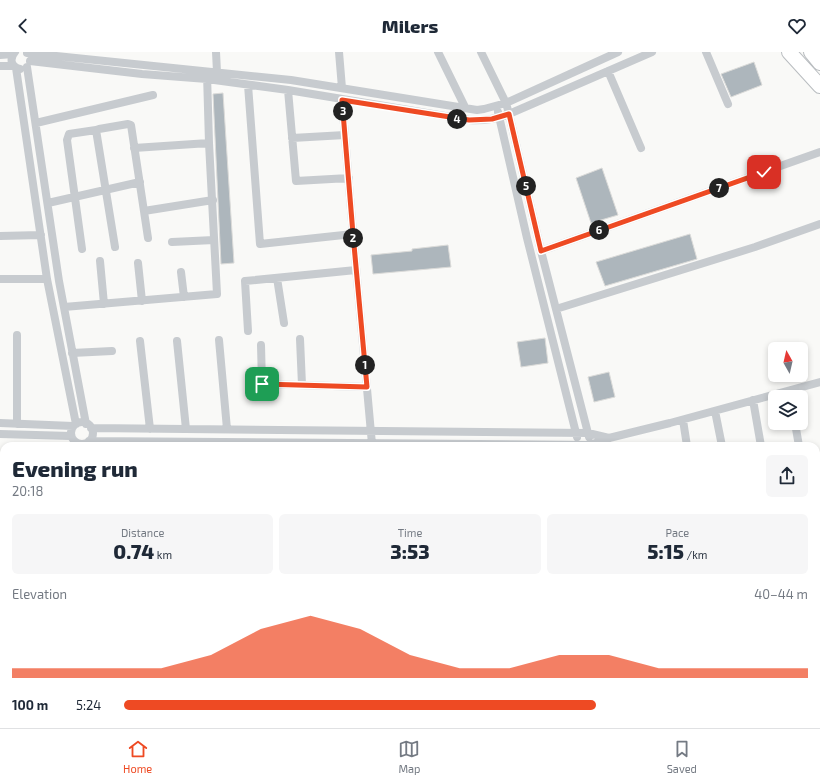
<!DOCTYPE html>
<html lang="en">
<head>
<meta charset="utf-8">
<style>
  body { margin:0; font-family:"Exo 2",sans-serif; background:#f6f6f7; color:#1f2937; height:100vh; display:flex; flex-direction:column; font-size:15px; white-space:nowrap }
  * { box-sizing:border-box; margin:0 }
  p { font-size:13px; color:#747a83 }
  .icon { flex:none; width:22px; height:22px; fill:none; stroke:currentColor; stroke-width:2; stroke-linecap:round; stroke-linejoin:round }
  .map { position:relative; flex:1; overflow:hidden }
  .panel { position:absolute; left:0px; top:390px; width:820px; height:286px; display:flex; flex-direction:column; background:#fff; border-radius:12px 12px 0 0; box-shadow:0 2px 6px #0003 }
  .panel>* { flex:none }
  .needle { width:26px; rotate:352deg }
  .fabs { position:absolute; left:768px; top:290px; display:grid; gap:8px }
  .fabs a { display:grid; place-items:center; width:40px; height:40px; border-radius:6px; background:#fff; box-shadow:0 2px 6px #0003; font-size:20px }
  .pin { position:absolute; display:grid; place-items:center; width:34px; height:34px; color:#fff; margin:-17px; border-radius:8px; box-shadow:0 2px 6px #0006 }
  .km { position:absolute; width:20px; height:20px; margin:-10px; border-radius:50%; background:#222; color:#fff; font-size:11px; line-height:20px; text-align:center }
  .round { display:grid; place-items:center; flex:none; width:42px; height:42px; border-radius:6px; background:#f6f6f7 }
  .head { display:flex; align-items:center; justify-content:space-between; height:68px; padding:0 12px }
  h1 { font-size:22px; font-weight:800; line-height:30px }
  .metrics { display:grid; grid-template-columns:repeat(3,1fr); gap:6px; height:68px; padding:4px 12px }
  .metrics div { display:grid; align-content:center; border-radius:6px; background:#f6f6f7; text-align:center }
  .metrics b { font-size:20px; font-weight:800 }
  .metrics small { font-size:11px; font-weight:400 }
  .metrics p { font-size:11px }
  .chart { height:112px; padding:8px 12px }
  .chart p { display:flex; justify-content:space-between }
  .chart svg { width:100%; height:72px; margin-top:4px; fill:#ee4a23; opacity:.7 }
  ul { padding:0 12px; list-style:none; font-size:13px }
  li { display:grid; grid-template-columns:64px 48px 1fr; align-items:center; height:30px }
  li i { height:10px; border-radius:5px; background:#ee4a23 }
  header { display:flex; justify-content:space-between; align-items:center; height:52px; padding:0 12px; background:#fff; font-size:18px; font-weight:800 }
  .menu { display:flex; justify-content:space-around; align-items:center; height:56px; border-top:1px solid #e0e1e3; background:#fff; font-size:11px; color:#747a83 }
  .menu a { display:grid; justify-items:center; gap:2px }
  .menu .active { color:#ee4a23 }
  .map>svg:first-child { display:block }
  .building { fill:#adb6bc; stroke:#dbdbd9 }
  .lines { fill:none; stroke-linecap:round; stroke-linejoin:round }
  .secondary-casing { stroke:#b9bfc3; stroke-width:13 }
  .highway-casing { stroke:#b9bdc0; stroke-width:16 }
  .street { stroke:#c7cbcf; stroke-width:8 }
  .secondary { stroke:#fff; stroke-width:11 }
  .highway { stroke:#fff; stroke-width:14 }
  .route-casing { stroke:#fff; stroke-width:8 }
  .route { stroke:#ee4a23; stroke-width:5 }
</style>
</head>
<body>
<header><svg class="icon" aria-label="back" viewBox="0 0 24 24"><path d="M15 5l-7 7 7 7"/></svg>Milers<svg class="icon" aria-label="heart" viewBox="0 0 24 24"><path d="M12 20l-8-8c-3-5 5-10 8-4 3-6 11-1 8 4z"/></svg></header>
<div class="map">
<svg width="820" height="676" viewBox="0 0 820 676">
  <rect width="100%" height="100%" fill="#f9f9f7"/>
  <path class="building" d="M754 10 762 33 731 45 721 22Z
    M223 41 234 211 221 212 213 42Z
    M602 116 618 163 591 171 576 126Z
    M690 182 697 207 605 234 596 210Z
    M448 193 451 215 373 222 371 203 412 199V197Z
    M545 286 548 311 521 315 517 290Z
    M609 320 615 345 594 350 588 325Z"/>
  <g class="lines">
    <g class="secondary-casing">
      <path id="secondary" d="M398 672 429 676
        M0 676 150 672"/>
    </g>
    <g class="highway-casing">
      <path id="highway" d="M789 0 820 34
        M811 0 820 11"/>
    </g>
    <path class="street" d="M15 0C9 7 11 15 20 17
      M216 0 217 20
      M339 0 342 36
      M438 0 465 55
      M481 0 506 51 509 62 541 199 589 385
      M706 0 728 52
      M27 1 291 28 477 58 484 57 506 51 618 0
      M0 3 13 2
      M30 9 142 22 207 27 288 38 469 68C483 69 496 67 509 62L652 0
      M0 14H13
      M27 15 59 229 86 372
      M16 16 47 227 76 372
      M608 19 641 96
      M248 33 260 192 353 182
      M288 38 296 129 349 126
      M342 48 353 182 372 392
      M498 60 527 186 577 385
      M36 71 153 43
      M292 86 345 83
      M134 96 209 91
      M48 151 140 130
      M144 159 213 148
      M0 184 41 183
      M172 190 214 188
      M115 195 96 78 99 77 128 72 131 73 148 186
      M82 197 67 88 69 82 96 78
      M541 199 820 100
      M100 209 104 252
      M138 211 142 249
      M181 220 184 245
      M277 226 284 271
      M0 227H47
      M64 255 217 242 209 91 207 22
      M556 257 755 195 820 172
      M248 279 245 229 356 218
      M300 287 302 333
      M219 288 227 377
      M140 289 150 377
      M177 289 186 377
      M261 293 262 332 367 335
      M72 301 112 299
      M753 348 761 394
      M715 359 722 394
      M683 368 687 394
      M71 381a11 11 0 1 1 22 0a11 11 0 1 1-22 0Z
      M0 371 73 374
      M795 371 799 394
      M17 372V283
      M91 376 588 381 609 386
      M0 382 71 384
      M89 389 590 393 609 386 670 371 820 330
      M816 469 820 468
      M266 672V676
      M569 676V672
      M584 676V672"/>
    <use href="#secondary" class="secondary"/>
    <use href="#highway" class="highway"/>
  </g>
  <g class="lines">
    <g class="route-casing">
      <path id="route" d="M262 332 367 335 353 182 342 48 469 68 492 67 509 62 541 199 764 120"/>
    </g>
    <use href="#route" class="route"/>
  </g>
</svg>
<div class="fabs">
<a><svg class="needle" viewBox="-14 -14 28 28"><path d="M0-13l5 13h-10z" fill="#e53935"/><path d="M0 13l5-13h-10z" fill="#747a83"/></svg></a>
<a><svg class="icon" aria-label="layers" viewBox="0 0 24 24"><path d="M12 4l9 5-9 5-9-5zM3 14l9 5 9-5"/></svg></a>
</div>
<div class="pin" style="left:262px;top:332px;background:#1e9e55"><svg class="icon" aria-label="arrive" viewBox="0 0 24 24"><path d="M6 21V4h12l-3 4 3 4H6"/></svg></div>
<div class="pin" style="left:764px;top:120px;background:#d93025"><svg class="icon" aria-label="check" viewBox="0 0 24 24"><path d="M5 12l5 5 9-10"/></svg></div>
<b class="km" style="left:365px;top:313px">1</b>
<b class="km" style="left:353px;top:186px">2</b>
<b class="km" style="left:343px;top:59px">3</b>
<b class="km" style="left:457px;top:67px">4</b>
<b class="km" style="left:526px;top:134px">5</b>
<b class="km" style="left:599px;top:178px">6</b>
<b class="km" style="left:719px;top:136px">7</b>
<section class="panel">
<div class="head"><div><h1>Evening run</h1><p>20:18</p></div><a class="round"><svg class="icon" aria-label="share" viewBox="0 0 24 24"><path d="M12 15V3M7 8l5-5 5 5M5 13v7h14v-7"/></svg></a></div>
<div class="metrics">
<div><p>Distance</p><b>0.74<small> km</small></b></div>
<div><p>Time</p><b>3:53</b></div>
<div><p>Pace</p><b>5:15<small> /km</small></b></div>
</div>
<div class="chart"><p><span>Elevation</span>40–44 m</p>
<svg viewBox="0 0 160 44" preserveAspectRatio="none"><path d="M0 44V38L10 38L20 38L30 38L40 30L50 14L60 6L70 14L80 30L90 38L100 38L110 30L120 30L130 38L140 38L150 38L160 38V44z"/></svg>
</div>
<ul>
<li><b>100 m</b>5:24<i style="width:69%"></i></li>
</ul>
</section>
</div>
<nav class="menu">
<a class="active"><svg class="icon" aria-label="home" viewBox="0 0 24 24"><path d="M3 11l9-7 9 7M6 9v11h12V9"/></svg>Home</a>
<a><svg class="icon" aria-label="map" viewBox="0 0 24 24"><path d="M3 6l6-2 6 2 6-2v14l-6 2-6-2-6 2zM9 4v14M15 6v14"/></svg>Map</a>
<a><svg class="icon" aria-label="saved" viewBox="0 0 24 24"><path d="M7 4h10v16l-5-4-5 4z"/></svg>Saved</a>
</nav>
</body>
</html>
